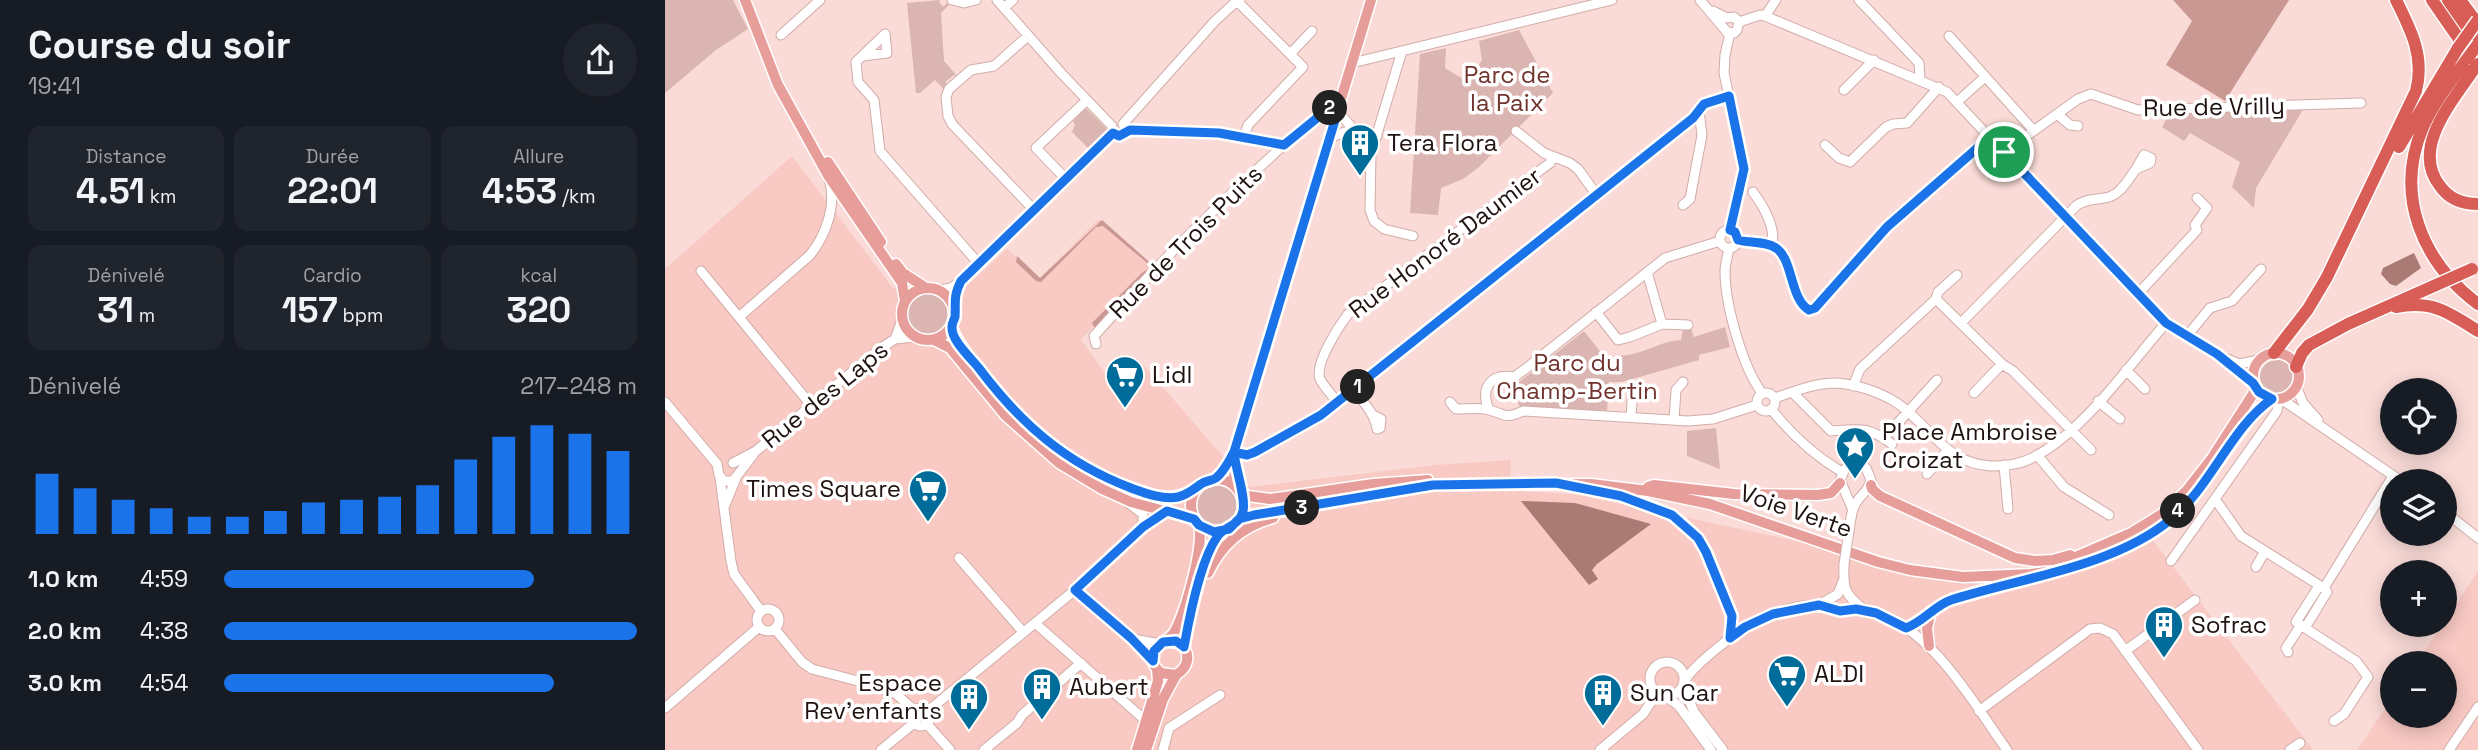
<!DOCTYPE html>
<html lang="fr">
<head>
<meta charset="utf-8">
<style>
  body { margin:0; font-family:"Space Grotesk",sans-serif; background:#20242c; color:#f1f3f6; height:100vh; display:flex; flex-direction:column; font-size:26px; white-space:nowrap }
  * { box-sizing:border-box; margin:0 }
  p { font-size:23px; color:#9ea1a6 }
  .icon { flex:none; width:38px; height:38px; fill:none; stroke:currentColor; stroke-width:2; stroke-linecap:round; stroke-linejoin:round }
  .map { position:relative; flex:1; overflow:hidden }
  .side { display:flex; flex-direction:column; background:#171b24; width:665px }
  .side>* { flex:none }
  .fabs { position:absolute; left:1715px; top:378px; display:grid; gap:14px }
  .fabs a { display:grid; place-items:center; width:77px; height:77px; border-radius:50%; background:#171b24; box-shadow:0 4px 18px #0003; font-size:35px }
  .pin { position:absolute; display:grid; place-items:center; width:60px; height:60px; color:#fff; margin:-30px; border:4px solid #fff; border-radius:50%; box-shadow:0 2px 7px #0007 }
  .km { position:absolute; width:35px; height:35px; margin:-18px; border-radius:50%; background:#222; color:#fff; font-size:19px; line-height:35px; text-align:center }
  .round { display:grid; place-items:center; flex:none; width:74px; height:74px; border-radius:37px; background:#20242c }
  .headline { display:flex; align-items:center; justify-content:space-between; height:119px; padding:0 28px }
  h1 { font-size:38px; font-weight:700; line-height:52px }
  .stats { display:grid; grid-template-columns:repeat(3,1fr); gap:10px; height:119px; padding:7px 28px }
  .stats div { display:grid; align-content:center; border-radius:14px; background:#20242c; text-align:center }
  .stats b { font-size:35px; font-weight:700 }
  .stats small { font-size:19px; font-weight:400 }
  .stats p { font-size:19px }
  .chart { height:196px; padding:14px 28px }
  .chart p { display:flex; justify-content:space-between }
  .chart svg { width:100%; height:126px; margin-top:7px; stroke:#1a73e8; stroke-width:6 }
  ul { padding:0 28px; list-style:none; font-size:23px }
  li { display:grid; grid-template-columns:112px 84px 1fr; align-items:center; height:52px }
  li i { height:18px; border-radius:9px; background:#1a73e8 }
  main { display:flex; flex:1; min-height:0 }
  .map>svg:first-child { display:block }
  .built { fill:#f9c9c4 }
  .green { fill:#dbb5b1 }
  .forest { fill:#ca9892 }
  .water { fill:#aa7a74 }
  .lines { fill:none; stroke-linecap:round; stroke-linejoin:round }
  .minor-casing { stroke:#d2aca8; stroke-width:11 }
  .major-casing { stroke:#fff; stroke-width:13 }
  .highway-casing { stroke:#fff; stroke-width:15 }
  .minor { stroke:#fff; stroke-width:9 }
  .major { stroke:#e79e9a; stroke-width:10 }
  .highway { stroke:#d75d56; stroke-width:12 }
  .minor-bridge-casing { stroke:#d2aca8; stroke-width:11; stroke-linecap:butt }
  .highway-bridge-casing { stroke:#fff; stroke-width:15; stroke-linecap:butt }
  .minor-bridge { stroke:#fff; stroke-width:9 }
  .highway-bridge { stroke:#d75d56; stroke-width:12 }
  .route-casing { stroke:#fff; stroke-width:14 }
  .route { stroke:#1a73e8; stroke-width:9 }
  .labels { text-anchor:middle; stroke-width:7; stroke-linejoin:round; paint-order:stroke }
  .park-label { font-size:24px; fill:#72332e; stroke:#fff }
  .street-label { font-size:24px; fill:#1f1210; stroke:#fff }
  .poi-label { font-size:24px; fill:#1f1210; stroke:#fff; text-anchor:start }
</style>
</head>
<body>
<main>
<section class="side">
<div class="headline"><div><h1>Course du soir</h1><p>19:41</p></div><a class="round"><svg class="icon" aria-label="share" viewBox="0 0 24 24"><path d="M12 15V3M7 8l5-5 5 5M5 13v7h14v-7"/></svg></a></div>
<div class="stats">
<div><p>Distance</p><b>4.51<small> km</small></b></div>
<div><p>Durée</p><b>22:01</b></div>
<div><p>Allure</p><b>4:53<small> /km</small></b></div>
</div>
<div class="stats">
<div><p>Dénivelé</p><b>31<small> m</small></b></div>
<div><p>Cardio</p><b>157<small> bpm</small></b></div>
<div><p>kcal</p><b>320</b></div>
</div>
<div class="chart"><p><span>Dénivelé</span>217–248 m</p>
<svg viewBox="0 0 160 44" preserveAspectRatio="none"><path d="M5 44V23M15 44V28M25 44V32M35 44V35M45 44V38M55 44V38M65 44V36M75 44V33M85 44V32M95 44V31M105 44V27M115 44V18M125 44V10M135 44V6M145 44V9M155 44V15"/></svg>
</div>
<ul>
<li><b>1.0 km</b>4:59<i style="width:75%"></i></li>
<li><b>2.0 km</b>4:38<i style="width:100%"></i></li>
<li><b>3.0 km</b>4:54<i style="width:80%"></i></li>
</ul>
</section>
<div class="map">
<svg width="1813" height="750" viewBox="0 0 1813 750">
  <rect width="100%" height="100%" fill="#fadbd7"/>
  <path class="built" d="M127 156 228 288 298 289 342 249 374 279 434 219 486 266 416 339 443 378 472 358 585 487 770 465 846 460 845 490 914 495 1164 548 1330 589 1487 539 1648 750H0V269Z
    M1813 571V750H1692L1727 698V716H1780V663H1751L1777 625H1780V620Z"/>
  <path class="green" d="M0 0H68L83 29 51 50 0 93Z
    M275 0 274 2 278 7 282 3 284 5 276 13 279 61 293 77 289 75 280 82 284 87 280 90 270 80 255 93H251L242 3Z
    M854 30 888 93 814 167 798 179 776 188 773 215 745 213 755 54 781 48 780 68 803 82 817 60 814 41Z
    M1639 108 1591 188 1589 208 1567 187 1575 162 1525 133 1519 141 1497 127 1505 113Z
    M422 109 443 130 425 150 407 132 410 125 408 121 419 110Z
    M241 315a21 21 0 1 1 42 0a21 21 0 1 1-42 0Z
    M1060 327 1065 347 1034 355V360L957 382H944L942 411 854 406 849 386 919 331 941 359C950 354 958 357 968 354 985 350 998 341 1016 340L1018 329H1026L1029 337Z
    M1595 377a17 17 0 1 1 34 0a17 17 0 1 1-34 0Z
    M1051 428 1055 469 1022 456V431Z
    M532 506a20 20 0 1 1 40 0a20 20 0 1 1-40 0Z"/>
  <path class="forest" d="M1508 0H1624L1560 101 1501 65 1527 21Z
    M437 220 490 267 431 331 427 323 478 272 487 267 438 226 431 227 376 282 371 281 351 262 352 256 375 278Z"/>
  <path class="water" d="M1749 253 1756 268 1731 286 1725 284 1716 274 1718 268Z
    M856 501 910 503 986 524 932 564 927 570 933 579 924 585Z"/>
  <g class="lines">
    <g class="minor-casing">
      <path id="minor" d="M287 0 299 3 311 0
        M332 0 397 74 447 126
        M575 0 574 3 625 54
        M1035 0 1062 32 1069 33 1072 30 1074 22
        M1194 0 1254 63 1255 79
        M339 8 348 0
        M1048 11 1062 18 1069 17 1074 22
        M1100 16 1111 0
        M1074 22 1095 15 1100 16 1282 92 1480 303 1501 323 1552 354 1589 383
        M116 35 155 0
        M363 36 329 66 306 70 284 89 281 97 283 116 287 124 369 210
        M1284 36 1369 131
        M737 51 706 154 705 210 709 221 719 229 748 236
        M198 56 222 53 220 34 191 62 193 82 209 100 215 151 314 264
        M687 63 947 0
        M1179 90 1209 60
        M1292 102 1320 77
        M673 111 688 129 712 136
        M1392 114 1405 125 1413 126
        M458 124 550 21 573 0
        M460 131 554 133 619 145 663 109 675 104
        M851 131 879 153 905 163 913 169 931 194
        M579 137 583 125 638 67 625 54 647 31
        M664 138 688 129
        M1160 145 1174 158 1185 162 1221 127 1228 124 1242 123 1274 87
        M1339 152 1413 99 1426 94 1473 110 1696 103
        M1479 155 1486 158 1485 163 1471 169Z
        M401 179 371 148 422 100
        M1088 192C1099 207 1111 227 1107 245
        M1018 205 1025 199 1037 135 1034 111
        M1055 239a9 9 0 1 1 18 0a9 9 0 1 1-18 0Z
        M1065 230 1079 169 1059 73 1060 55 1065 33
        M1073 240 1107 245 1115 250 1139 307 1145 310 1150 308 1222 227 1325 137
        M1064 248C1063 256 1060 263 1060 271 1060 304 1077 366 1097 393
        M36 271 146 405
        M982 272 997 324
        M275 290 286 288 296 281 448 133
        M1472 295 1532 230 1530 225 1542 208 1532 198
        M1271 299 1337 364 1348 371 1426 450
        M288 304 295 282
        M931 312 953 340 965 337 997 324 1023 325
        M74 317 145 255C161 235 172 205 164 179
        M1296 323 1412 205C1421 199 1428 200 1439 198 1455 196 1462 181 1471 169
        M1522 336 1545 308 1567 301 1596 269
        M230 339 237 320
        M431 344 429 336C488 269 553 204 619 145
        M1563 359 1574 364 1594 360
        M1461 370 1480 389
        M1188 386 1195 369 1271 299 1273 292 1292 275
        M1631 386 1638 403 1653 420
        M689 390C699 403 710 414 712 429L715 428 716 419 708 415
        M1127 392 1166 431C1194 429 1203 426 1227 444
        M1092 402a9 9 0 1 1 18 0a9 9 0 1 1-18 0Z
        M1309 393 1337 364
        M1110 398C1130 391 1150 383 1171 383 1191 384 1215 392 1232 403 1266 426 1279 463 1326 466 1338 466 1356 464 1367 458 1418 433 1464 365 1501 323
        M1616 399 1736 481
        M1433 401 1455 419
        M0 402 52 464 54 475 59 481H68L88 455
        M672 402C667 395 659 387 655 379 649 364 674 326 683 314L885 163 887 157
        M785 402 791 409C801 409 811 408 820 409 838 412 838 421 858 411L1023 421 1048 419 1092 405
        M1106 409C1126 434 1150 456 1177 472
        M824 410C815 388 825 373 849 377L859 370 1000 258 1055 241
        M966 417 968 386
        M1009 420 1011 390 1018 382
        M1219 438 1272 380
        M569 452 582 455 590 452 656 415 1028 118 1039 104 1064 96
        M1372 455 1399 487 1444 515
        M68 463 91 451 216 348 230 339 249 337
        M570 464 575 477V492
        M1339 465 1343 509
        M1262 474 1282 451
        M55 478 66 561 69 574 96 611
        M1550 499 1576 536 1657 587
        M465 504 478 514V527
        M60 505 71 478
        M1780 512 1813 538
        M1186 518C1189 495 1202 497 1206 480L1201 468 1193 464 1180 469 1175 480 1187 508
        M294 558 358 632
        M1506 561 1612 411 1614 399
        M1179 564C1178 588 1179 595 1199 609
        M1591 567 1600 551
        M1654 586 1631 622 1691 661 1703 677 1679 714 1669 721
        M410 590 466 638 488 661
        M1154 605 1173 594 1178 581
        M92 620a11 11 0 1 1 22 0a11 11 0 1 1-22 0Z
        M370 623 481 721
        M1640 628 1662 592 1659 588 1728 476
        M110 629 137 662 147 669 216 687 231 694 249 710
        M468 639 495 644
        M1460 651 1530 600
        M1623 652 1621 648 1636 625
        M985 679a17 17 0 1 1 34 0a17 17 0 1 1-34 0Z
        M1019 682C1027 666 1071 632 1088 623 1107 613 1132 604 1154 605 1161 606 1168 609 1175 610 1178 611 1182 609 1185 609 1193 608 1204 611 1211 613 1269 631 1309 704 1342 750
        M1018 685 1029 712 1058 750
        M1001 696 1014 706 1046 750
        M247 717a9 9 0 1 1 18 0a9 9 0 1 1-18 0Z
        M0 708 94 627
        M263 711 410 590 478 527 502 511
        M1314 711 1425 629 1435 628 1448 634 1533 750
        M262 724 285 750
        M216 750 249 723
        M319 750 352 723 357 715 416 663
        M498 750 504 728 555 695
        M935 750 978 714 992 693
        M1625 750 1635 743
        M1784 750 1813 707"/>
    </g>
    <g class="major-casing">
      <path id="major" d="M80 0 113 85 164 177 237 283 240 301
        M163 162 216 242
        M231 264 238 273 261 288
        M237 314a26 26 0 1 1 52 0a26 26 0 1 1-52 0Z
        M287 327C291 342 303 354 312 367 352 418 399 463 460 486 487 496 504 503 531 489
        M269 340 285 348 341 416 394 463 437 489 466 502 529 519
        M1588 376a23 23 0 1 1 46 0a23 23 0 1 1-46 0Z
        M526 505a26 26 0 1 1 52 0a26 26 0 1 1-52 0Z
        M550 479 561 467 569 452 706 0
        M569 485 570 453
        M1206 485 1207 489 1215 496 1350 558 1370 561 1388 560 1405 555
        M983 487 989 485 1069 494 1153 495 1166 493 1175 483
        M935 491C975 500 1020 512 1041 551 1046 560 1049 571 1053 581 1063 605 1069 611 1065 638
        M576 495 605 499 708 484 763 480
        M574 519 768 485 926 484 983 491 1045 504 1213 562 1245 570 1298 577 1366 574 1389 571 1433 558 1474 540 1505 520 1532 492 1590 412 1607 399
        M1401 561 1466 533 1497 514 1522 490 1547 458 1588 394 1590 386
        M543 573C556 545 577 526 608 518
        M1242 628 1283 601 1360 580
        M501 641 516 644C526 654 524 667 511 675L496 673C490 668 486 662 488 654 491 642 505 641 510 631 521 610 539 547 534 525
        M1264 646 1262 628 1266 611
        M519 647C524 619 538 551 557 531
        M472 750 493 681 492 669
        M481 750 498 699 511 675"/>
    </g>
    <g class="highway-casing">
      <path id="highway" d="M1767 0 1801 49
        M1783 0 1813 43
        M1795 0 1813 24
        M1802 59C1786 81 1769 102 1758 127 1729 195 1757 262 1813 304
        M1809 69C1788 101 1745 148 1775 186 1784 199 1798 204 1813 204
        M1734 147 1793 48
        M1731 307C1767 300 1783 312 1813 331
        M1609 353 1643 309 1662 277 1751 91C1760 57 1746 30 1731 0
        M1631 367 1637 353 1644 345 1683 324 1771 285"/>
    </g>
    <use href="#minor" class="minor"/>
    <use href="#major" class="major"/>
    <use href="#highway" class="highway"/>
    <g class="minor-bridge-casing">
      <path id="minor-bridge" d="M1179 564 1186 518"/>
    </g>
    <g class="highway-bridge-casing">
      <path id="highway-bridge" d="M1793 48 1813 20
        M1802 59 1813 44
        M1809 69 1813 64
        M1771 285 1807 269"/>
    </g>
    <use href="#minor-bridge" class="minor-bridge"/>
    <use href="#highway-bridge" class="highway-bridge"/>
  </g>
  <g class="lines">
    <g class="route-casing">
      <path id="route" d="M1339 152 1325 137 1222 227 1150 308 1144 310C1125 299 1128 259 1111 248 1101 241 1084 243 1073 240L1070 232 1065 230 1079 169 1064 96 1039 104 1028 118 656 415 590 452 582 455 569 452C564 461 559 472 551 478 546 481 540 481 536 484 529 489 522 495 513 497 498 500 480 493 466 488 400 463 355 423 313 367 305 357 286 340 287 327 287 323 289 320 290 317 291 301 288 297 296 281L448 133 454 136 465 130 554 133 619 145 663 109 675 104 569 452C570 468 581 496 578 511 574 527 559 526 552 537 536 560 524 619 519 647L511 641 498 642 489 651 488 661 466 638 410 590 478 527 502 511 529 519 534 525 549 532 564 529 574 519 589 515 768 485 891 483 956 496 1007 515 1033 538 1041 552 1067 616 1065 638 1080 627 1108 614 1154 605 1175 611 1191 609 1211 613 1241 628C1258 622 1269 606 1286 600 1355 578 1448 567 1505 520 1546 487 1566 427 1607 399L1594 392 1588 383 1552 354 1501 323 1339 152"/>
    </g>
    <use href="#route" class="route"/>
  </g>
  <defs>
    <g id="building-pin" transform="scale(2.0125)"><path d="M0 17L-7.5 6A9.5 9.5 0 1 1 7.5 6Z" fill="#006c99" stroke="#fff"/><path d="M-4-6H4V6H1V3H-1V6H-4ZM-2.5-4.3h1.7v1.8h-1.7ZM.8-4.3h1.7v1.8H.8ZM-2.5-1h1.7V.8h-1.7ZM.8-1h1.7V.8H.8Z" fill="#fff"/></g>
    <g id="supermarket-pin" transform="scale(2.0125)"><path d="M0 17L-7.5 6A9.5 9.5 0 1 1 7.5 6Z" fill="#006c99" stroke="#fff"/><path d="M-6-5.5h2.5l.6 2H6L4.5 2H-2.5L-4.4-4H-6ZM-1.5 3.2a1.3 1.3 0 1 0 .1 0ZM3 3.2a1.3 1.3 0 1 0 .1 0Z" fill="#fff"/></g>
    <g id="sight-pin" transform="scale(2.0125)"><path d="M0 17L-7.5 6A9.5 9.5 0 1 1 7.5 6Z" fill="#006c99" stroke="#fff"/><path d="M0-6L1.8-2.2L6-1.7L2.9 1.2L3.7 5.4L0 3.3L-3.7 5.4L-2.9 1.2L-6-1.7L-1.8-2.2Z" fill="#fff"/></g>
  </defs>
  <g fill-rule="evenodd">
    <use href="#building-pin" x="695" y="143"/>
    <use href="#supermarket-pin" x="460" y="375"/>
    <use href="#sight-pin" x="1190" y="446"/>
    <use href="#supermarket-pin" x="263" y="489"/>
    <use href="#building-pin" x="1499" y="625"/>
    <use href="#supermarket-pin" x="1122" y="674"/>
    <use href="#building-pin" x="377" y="687"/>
    <use href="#building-pin" x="938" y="693"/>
    <use href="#building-pin" x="304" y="697"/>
  </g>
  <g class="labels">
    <g class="park-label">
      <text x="842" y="83">Parc de<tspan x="842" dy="28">la Paix</tspan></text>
      <text x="912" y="371">Parc du<tspan x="912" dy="28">Champ-Bertin</tspan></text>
    </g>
    <g class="street-label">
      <text transform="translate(1549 107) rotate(-1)" y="8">Rue de Vrilly</text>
      <text transform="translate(521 242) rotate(-45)" y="8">Rue de Trois Puits</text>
      <text transform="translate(780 243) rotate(-37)" y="8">Rue Honoré Daumier</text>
      <text transform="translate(160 395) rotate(-39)" y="8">Rue des Laps</text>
      <text transform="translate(1131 511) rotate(19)" y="8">Voie Verte</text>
    </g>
    <g class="poi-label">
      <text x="722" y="151">Tera Flora</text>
      <text x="487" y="383">Lidl</text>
      <text x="1217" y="440">Place Ambroise<tspan x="1217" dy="28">Croizat</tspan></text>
      <text x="236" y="497" text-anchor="end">Times Square</text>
      <text x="1526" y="633">Sofrac</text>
      <text x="1149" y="682">ALDI</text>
      <text x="277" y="691" text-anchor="end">Espace<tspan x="277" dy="28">Rev'enfants</tspan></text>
      <text x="404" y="695">Aubert</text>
      <text x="965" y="701">Sun Car</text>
    </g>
  </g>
</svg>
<div class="fabs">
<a><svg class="icon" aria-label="locate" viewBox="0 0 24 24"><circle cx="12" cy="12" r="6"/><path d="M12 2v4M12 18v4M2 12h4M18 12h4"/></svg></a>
<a><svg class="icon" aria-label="layers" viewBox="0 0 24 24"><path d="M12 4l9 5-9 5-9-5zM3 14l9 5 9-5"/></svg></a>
<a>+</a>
<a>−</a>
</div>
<div class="pin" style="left:1339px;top:152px;background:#1e9e55"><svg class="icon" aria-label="arrive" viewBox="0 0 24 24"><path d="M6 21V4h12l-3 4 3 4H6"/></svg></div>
<b class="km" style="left:693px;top:387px">1</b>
<b class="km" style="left:665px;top:108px">2</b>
<b class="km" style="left:637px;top:508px">3</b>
<b class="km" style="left:1513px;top:511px">4</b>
</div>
</main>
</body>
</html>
